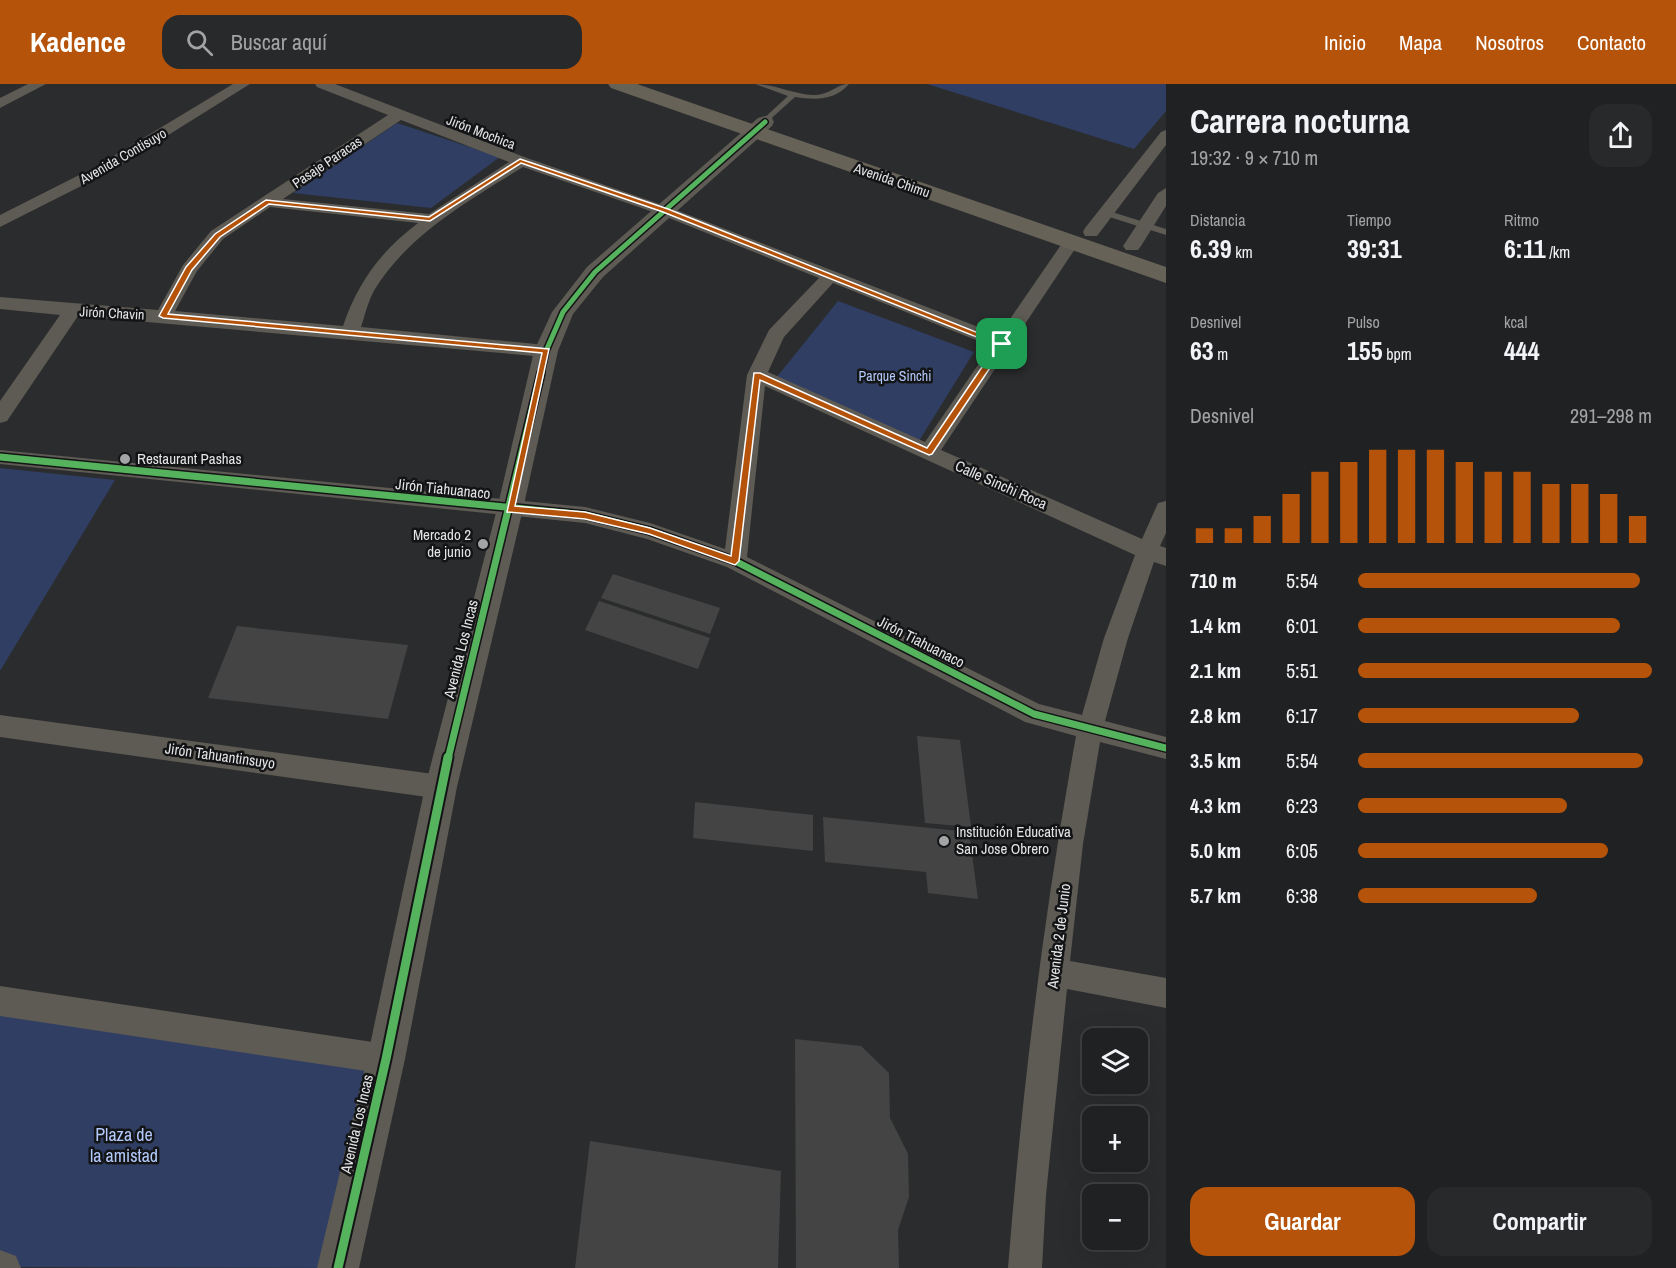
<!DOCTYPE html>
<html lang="es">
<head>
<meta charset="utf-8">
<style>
  body { margin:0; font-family:"Archivo Narrow",sans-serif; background:#28292a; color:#f1f3f6; height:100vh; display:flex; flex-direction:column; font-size:22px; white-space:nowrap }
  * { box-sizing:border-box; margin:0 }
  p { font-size:20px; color:#a2a3a5 }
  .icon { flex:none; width:33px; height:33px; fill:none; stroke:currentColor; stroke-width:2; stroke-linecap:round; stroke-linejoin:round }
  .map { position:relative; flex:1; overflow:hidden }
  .drawer { display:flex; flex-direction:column; background:#202122; width:510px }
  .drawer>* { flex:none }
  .buttons { position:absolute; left:1082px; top:944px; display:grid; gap:12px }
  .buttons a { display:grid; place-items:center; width:66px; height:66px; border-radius:12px; background:#202122; box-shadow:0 6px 24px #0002,0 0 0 2px #3d3e40; font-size:30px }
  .pin { position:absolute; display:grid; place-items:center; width:51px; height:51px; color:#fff; margin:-26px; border-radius:12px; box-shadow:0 3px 9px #0006 }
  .round { display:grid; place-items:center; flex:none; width:63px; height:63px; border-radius:18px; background:#28292a }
  .headline { display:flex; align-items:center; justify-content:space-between; height:102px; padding:0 24px }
  h1 { font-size:33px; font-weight:700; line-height:45px }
  .figures { display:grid; grid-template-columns:repeat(3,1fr); gap:9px; height:102px; padding:6px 24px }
  .figures div { display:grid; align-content:center }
  .figures b { font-size:26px; font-weight:700 }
  .figures small { font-size:16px; font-weight:400 }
  .figures p { font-size:16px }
  .chart { height:168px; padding:12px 24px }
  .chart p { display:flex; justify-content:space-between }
  .chart svg { width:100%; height:108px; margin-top:6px; stroke:#b45309; stroke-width:6 }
  .action { display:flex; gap:12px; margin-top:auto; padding:12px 24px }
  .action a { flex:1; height:69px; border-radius:18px; background:#b45309; color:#fff; font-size:24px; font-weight:700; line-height:69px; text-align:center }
  .action a+a { background:#28292a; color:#f1f3f6 }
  ul { padding:0 24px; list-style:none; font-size:20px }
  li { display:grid; grid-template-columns:96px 72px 1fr; align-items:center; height:45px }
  li i { height:15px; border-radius:8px; background:#b45309 }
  header { display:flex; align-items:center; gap:36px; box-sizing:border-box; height:84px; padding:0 30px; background:#b45309; color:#fff }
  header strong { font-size:28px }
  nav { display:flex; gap:33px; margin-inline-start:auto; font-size:21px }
  .search { width:420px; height:54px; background:#28292a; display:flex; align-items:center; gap:15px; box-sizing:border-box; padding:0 21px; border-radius:18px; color:#a2a3a5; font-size:22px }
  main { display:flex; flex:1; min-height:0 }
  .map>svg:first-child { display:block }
  .green { fill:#2f3e62 }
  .building { fill:#444 }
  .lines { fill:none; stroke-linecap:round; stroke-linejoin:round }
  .service { fill:#5e5a54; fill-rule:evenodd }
  .minor { fill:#5e5a54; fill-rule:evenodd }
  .tertiary { fill:#5e5a54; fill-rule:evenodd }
  .primary { fill:#676258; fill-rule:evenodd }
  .cycleway-far2-casing { stroke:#131415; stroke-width:8 }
  .cycleway-far1-casing { stroke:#131415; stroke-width:10 }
  .cycleway-casing { stroke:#131415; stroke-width:13 }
  .cycleway-far2 { stroke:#56b35d; stroke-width:5 }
  .cycleway-far1 { stroke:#56b35d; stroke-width:7 }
  .cycleway { stroke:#56b35d; stroke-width:9 }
  .route { fill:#b45309; stroke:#fff; stroke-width:1.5; fill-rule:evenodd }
  .poi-dot { fill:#a3a4a5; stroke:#131415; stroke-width:2 }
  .labels { text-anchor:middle; stroke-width:5; stroke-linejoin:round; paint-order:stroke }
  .far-street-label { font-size:14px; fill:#e4e4e6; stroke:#131415 }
  .far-park-label { font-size:14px; fill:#b3c9fc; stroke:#131415 }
  .poi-label { font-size:15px; fill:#e4e4e6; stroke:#131415; text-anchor:start }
  .street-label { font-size:15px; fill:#e4e4e6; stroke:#131415 }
  .near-park-label { font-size:18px; fill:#b3c9fc; stroke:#131415 }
</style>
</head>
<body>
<header>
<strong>Kadence</strong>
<div class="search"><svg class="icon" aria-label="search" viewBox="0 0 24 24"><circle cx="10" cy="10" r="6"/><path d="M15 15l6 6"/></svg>Buscar aquí</div>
<nav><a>Inicio</a><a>Mapa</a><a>Nosotros</a><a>Contacto</a></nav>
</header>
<main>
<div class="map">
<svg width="1166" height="1184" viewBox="0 0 1166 1184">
  <rect width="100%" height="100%" fill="#2b2c2d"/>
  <path class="green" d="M927 0H1166V27L1134 65Z
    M397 39 500 73 431 124 293 109Z
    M838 217 974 268 919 357 776 294Z
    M0 384 115 396 0 587Z
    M0 920 386 975 336 1184 0 1183Z"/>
  <path class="building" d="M613 490 720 524 710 550 601 514Z
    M599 517 710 554 698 585 585 546Z
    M237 542 408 561 388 635 208 614Z
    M917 652 960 656 971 743 925 739Z
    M695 718 813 731V767L693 754Z
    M823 733 969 748 978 815 928 809 926 788 825 778Z
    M795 955 861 962 889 989 890 1034 908 1070 909 1113 898 1146 899 1184H796Z
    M590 1057 781 1087 778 1184H575Z"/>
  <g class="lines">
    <path class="service" d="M755 0C775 0 793 10 813 11 831 11 836 0 849 0 834 17 815 16 795 13L765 40 761 38 762 36 788 12Z
      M1103 127H1109L1166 145V151L1103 131Z"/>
    <path class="minor" d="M28 0H46L0 24V14Z
      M233 0H250L109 88 0 143V131L97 82Z
      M315 0H335L527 74 671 124 999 251 1065 155H1077L1079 159 941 366 1142 455 1158 419 1166 417V449L1160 462 1166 464V482L1154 478 1128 554 1105 637 1166 653V675L1100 658 1083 760 1070 877 1166 894V924L1067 905 1046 1111 1042 1184H1008C1022 1006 1044 828 1076 652L1025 638 727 483 647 455 585 439 0 380V366L585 423 650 439 725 465 747 291 769 246 819 194 659 130 523 83C470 116 409 150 375 205 368 217 365 231 361 243L546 261 553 263 555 267 553 271 546 273 78 232 7 337 0 339V317L60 231 0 225V213L158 226 183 181 211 147 388 31 317 3ZM401 36 509 78 429 130 283 115ZM270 123 418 139C381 167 358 198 343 242L175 227 197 187 223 155ZM833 199 991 262 925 358 768 288 784 253ZM765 302 1135 471 1104 554 1082 631 1039 620 747 473Z
      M1166 46V61L1097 152H1085L1083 148 1085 144 1161 48Z
      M1166 104V122L1141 162 1138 166H1126L1123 162 1158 109Z
      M0 631 441 691 450 695 454 703 450 711 441 715 0 653Z
      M0 902 386 960 397 964 401 975 397 986 386 990 0 932Z
      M0 1166 16 1172 21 1184H0Z"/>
    <path class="tertiary" d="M765 32 772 34 774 38 772 42 603 193 573 230 558 267 523 425 457 703 405 975 359 1184H317L367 975 425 703 497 425 534 267 552 228 587 183 758 34Z"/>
    <path class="primary" d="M608 0H637L1166 183V199L611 4Z"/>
    <g class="cycleway-far2-casing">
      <path id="cycleway-far2" d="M541 290 546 267 563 228 595 188 765 38"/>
    </g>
    <g class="cycleway-far1-casing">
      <path id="cycleway-far1" d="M0 373 585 431 650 447 735 477 1034 630 1166 664
        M448 675 541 289"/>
    </g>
    <g class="cycleway-casing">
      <path id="cycleway" d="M338 1184 386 975 448 673"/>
    </g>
    <use href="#cycleway-far2" class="cycleway-far2"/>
    <use href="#cycleway-far1" class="cycleway-far1"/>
    <use href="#cycleway" class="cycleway"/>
  </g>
  <path class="route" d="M520 75 668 125 1006 260 932 370 929 371 760 296 739 477 735 481 649 450 585 435 507 428 542 269 163 234 159 232 186 183 215 150 266 116 429 133ZM521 79 663 128 997 261 927 364 760 289H754L731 472 650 444 585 428 515 422 549 265 168 230 192 186 220 153 269 120 430 137Z"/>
  <g class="poi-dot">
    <circle cx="125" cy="375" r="6"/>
    <circle cx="483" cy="460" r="6"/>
    <circle cx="944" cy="757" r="6"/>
  </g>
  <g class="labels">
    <g class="far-street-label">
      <text transform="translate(481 48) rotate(21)" y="5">Jirón Mochica</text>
      <text transform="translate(123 72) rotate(-30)" y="5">Avenida Contisuyo</text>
      <text transform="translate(327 78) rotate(-34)" y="5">Pasaje Paracas</text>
      <text transform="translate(892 96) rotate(19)" y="5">Avenida Chimu</text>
      <text transform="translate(112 229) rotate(3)" y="5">Jirón Chavin</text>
    </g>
    <g class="far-park-label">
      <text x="895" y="297">Parque Sinchi</text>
    </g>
    <g class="poi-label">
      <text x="137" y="380">Restaurant Pashas</text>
      <text x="471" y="456" text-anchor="end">Mercado 2<tspan x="471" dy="17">de junio</tspan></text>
      <text x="956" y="753">Institución Educativa<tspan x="956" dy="17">San Jose Obrero</tspan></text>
    </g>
    <g class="street-label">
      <text transform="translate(1001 401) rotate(24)" y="5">Calle Sinchi Roca</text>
      <text transform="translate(443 405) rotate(6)" y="5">Jirón Tiahuanaco</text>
      <text transform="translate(921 558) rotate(27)" y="5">Jirón Tiahuanaco</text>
      <text transform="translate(461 565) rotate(-76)" y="5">Avenida Los Incas</text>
      <text transform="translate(220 672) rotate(8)" y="5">Jirón Tahuantinsuyo</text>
      <text transform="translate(1059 852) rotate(-83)" y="5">Avenida 2 de Junio</text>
      <text transform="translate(357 1040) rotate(-77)" y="5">Avenida Los Incas</text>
    </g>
    <g class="near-park-label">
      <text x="124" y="1057">Plaza de<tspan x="124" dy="21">la amistad</tspan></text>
    </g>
  </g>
</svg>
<div class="buttons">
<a><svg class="icon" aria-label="layers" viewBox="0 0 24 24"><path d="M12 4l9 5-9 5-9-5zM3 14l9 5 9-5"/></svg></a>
<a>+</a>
<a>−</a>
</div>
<div class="pin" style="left:1002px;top:260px;background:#1e9e55"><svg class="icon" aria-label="arrive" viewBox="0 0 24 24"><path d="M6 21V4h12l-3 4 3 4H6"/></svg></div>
</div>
<section class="drawer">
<div class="headline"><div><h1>Carrera nocturna</h1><p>19:32 · 9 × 710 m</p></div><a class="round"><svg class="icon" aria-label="share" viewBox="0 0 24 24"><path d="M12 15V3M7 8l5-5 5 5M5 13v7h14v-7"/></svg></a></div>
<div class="figures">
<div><p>Distancia</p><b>6.39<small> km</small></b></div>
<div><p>Tiempo</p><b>39:31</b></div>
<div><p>Ritmo</p><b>6:11<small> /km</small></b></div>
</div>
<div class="figures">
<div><p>Desnivel</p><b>63<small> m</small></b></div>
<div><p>Pulso</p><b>155<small> bpm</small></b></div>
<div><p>kcal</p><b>444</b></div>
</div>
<div class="chart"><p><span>Desnivel</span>291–298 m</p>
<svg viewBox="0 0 160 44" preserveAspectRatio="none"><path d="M5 44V38M15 44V38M25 44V33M35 44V24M45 44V15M55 44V11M65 44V6M75 44V6M85 44V6M95 44V11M105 44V15M115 44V15M125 44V20M135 44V20M145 44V24M155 44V33"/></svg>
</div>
<ul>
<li><b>710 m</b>5:54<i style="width:96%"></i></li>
<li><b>1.4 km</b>6:01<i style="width:89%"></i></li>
<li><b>2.1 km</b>5:51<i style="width:100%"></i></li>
<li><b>2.8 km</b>6:17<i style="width:75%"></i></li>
<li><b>3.5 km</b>5:54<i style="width:97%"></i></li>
<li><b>4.3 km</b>6:23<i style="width:71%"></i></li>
<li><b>5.0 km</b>6:05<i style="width:85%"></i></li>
<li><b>5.7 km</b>6:38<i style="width:61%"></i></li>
</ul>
<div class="action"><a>Guardar</a><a>Compartir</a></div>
</section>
</main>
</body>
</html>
